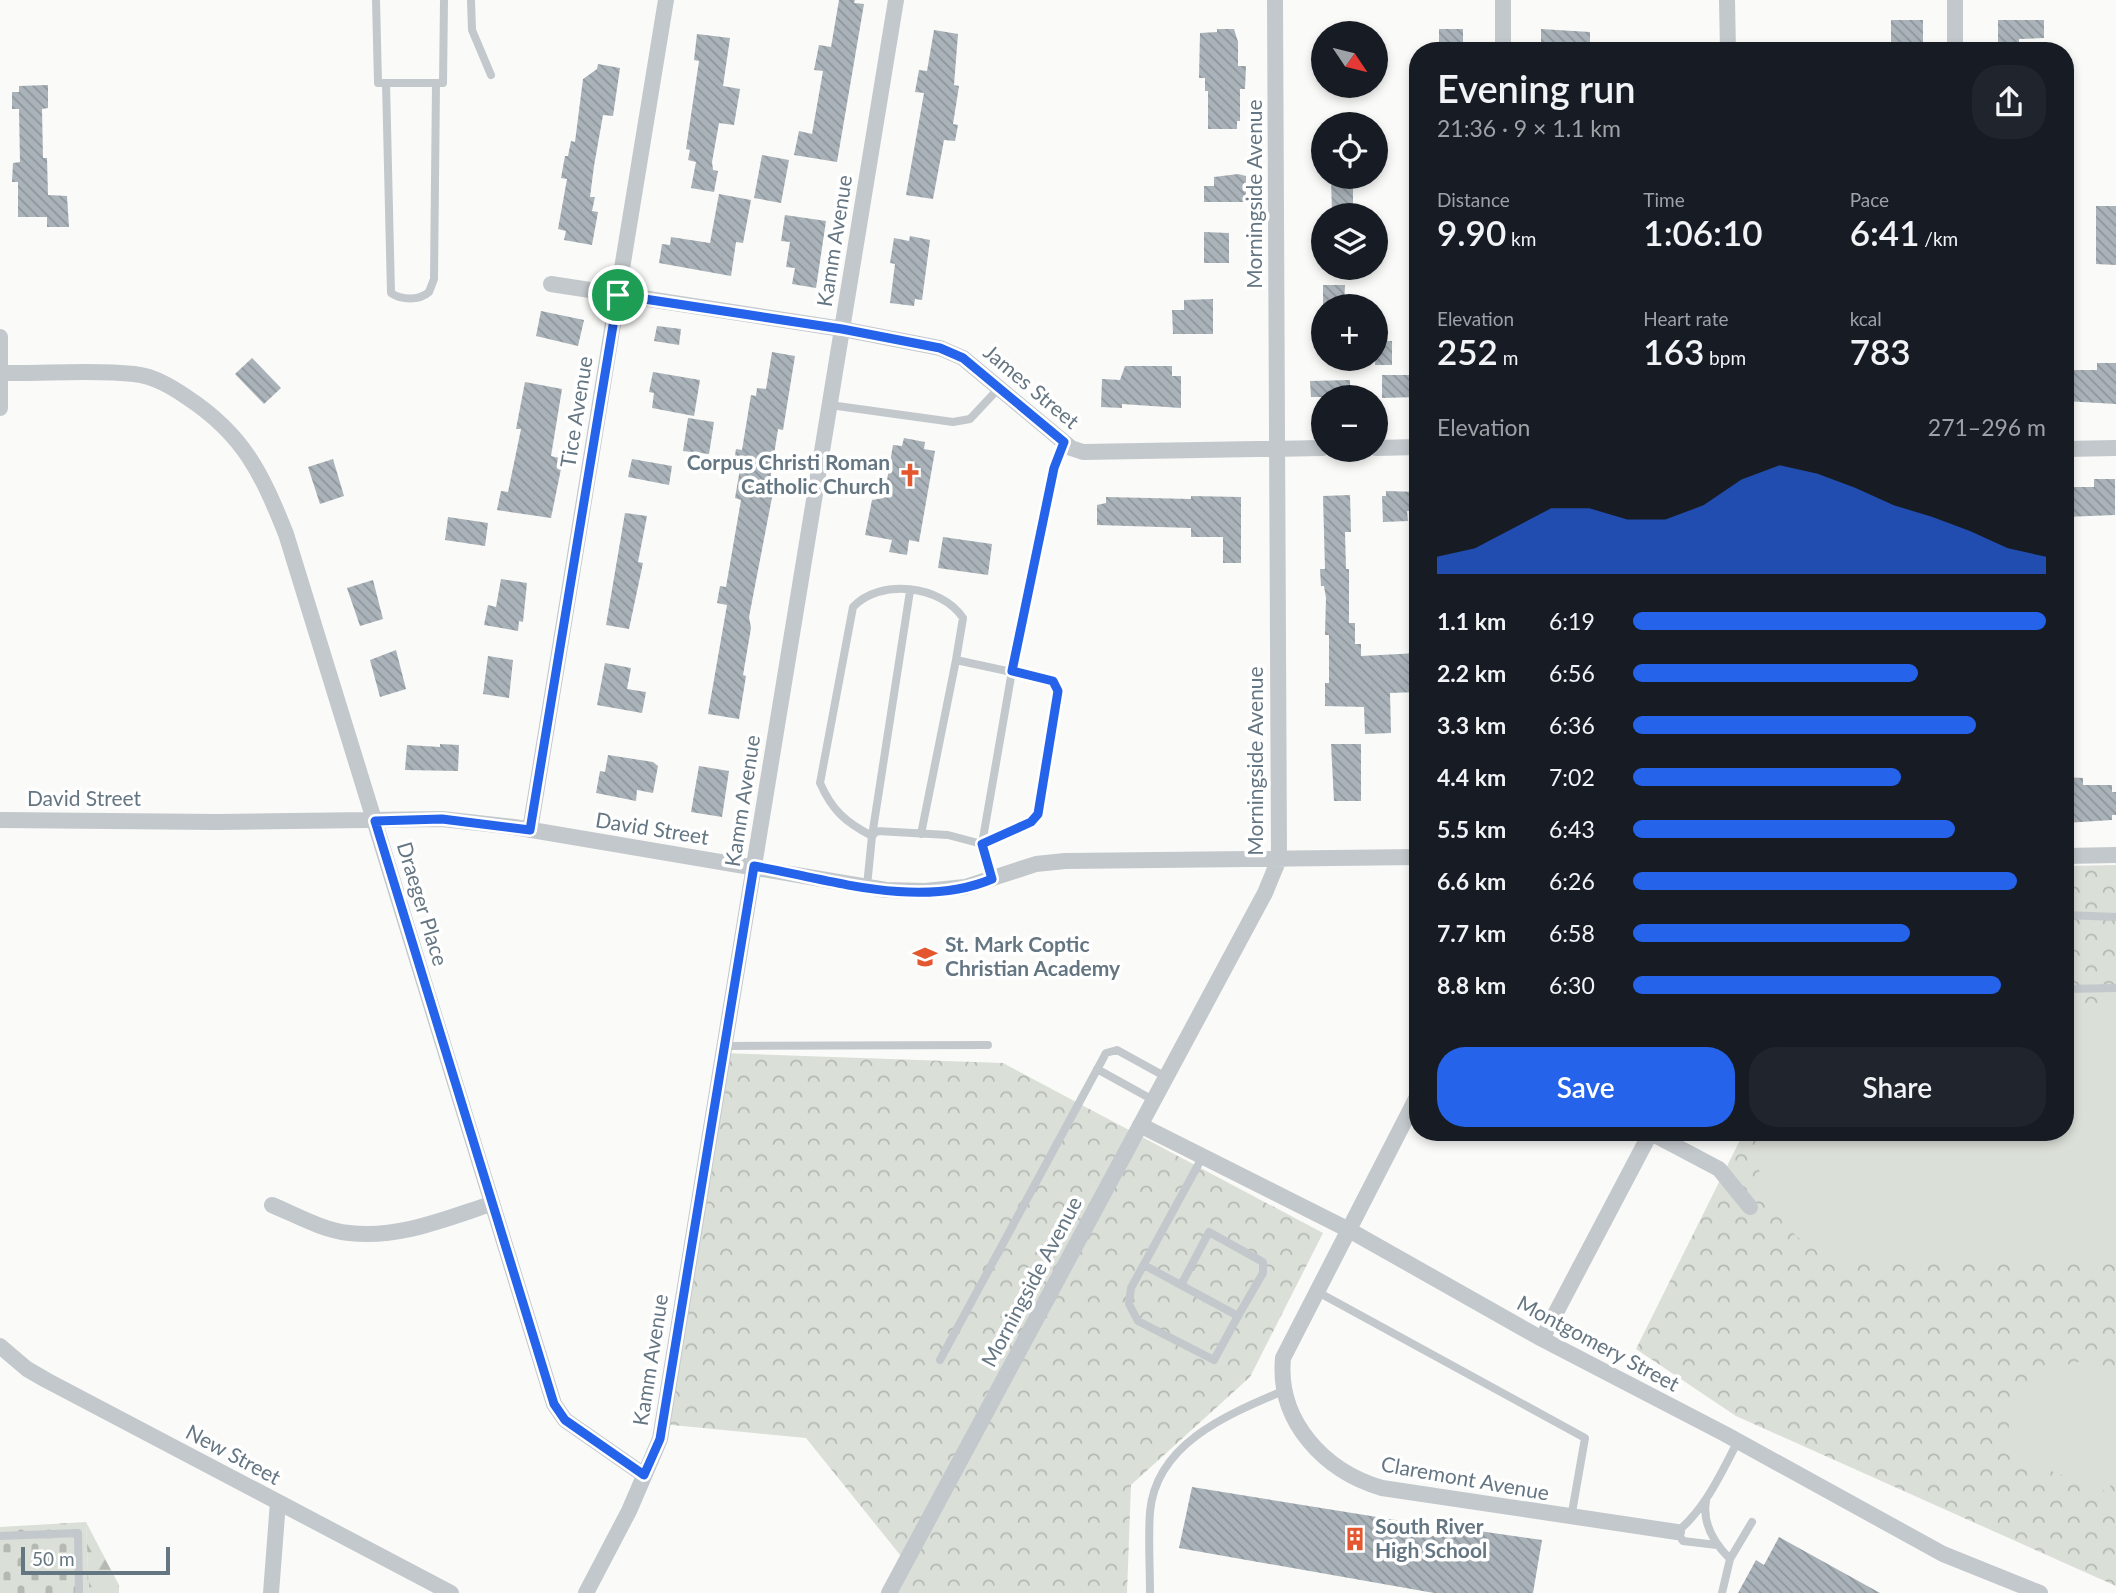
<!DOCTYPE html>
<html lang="en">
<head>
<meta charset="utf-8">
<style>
  body { margin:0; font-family:Lato,sans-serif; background:#20242c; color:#f1f3f6; height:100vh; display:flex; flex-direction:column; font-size:26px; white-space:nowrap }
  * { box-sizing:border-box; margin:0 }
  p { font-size:23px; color:#9ea1a6 }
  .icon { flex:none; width:38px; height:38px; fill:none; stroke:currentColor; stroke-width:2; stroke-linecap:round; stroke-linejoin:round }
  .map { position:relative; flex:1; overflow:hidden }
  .sheet { position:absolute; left:1409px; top:42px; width:665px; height:1099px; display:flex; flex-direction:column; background:#171b24; border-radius:28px; box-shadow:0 4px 10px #0003 }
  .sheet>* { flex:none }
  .needle { width:46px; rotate:125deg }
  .buttons { position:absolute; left:1311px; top:21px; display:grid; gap:14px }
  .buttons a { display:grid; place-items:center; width:77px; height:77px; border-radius:50%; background:#171b24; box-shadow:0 4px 10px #0003; font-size:35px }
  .scale { position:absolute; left:21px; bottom:18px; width:149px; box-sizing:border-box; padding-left:7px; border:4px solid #657683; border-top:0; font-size:19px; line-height:24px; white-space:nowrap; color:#657683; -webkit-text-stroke:5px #fff; paint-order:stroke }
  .pin { position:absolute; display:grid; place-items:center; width:60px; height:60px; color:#fff; margin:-30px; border:4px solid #fff; border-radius:50%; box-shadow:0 2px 7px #0007 }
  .round { display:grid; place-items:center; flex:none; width:74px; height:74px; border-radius:28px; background:#20242c }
  .headline { display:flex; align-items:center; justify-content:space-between; height:119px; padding:0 28px }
  h1 { font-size:38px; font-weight:600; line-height:52px }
  .stats { display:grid; grid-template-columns:repeat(3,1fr); gap:10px; height:119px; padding:7px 28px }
  .stats div { display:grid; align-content:center }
  .stats b { font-size:35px; font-weight:600 }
  .stats small { font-size:19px; font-weight:400 }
  .stats p { font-size:19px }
  .chart { height:196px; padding:14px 28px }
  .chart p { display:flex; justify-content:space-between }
  .chart svg { width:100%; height:126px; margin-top:7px; fill:#2563eb; opacity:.7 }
  .primary-button { display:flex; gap:14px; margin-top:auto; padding:14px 28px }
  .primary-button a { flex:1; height:80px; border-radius:28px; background:#2563eb; color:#fff; font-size:28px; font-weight:600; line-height:80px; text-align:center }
  .primary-button a+a { background:#20242c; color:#f1f3f6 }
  ul { padding:0 28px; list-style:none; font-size:23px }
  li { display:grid; grid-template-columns:112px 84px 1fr; align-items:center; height:52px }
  li i { height:18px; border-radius:9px; background:#2563eb }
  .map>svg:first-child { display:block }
  .forest { fill:url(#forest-firs) }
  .cemetery { fill:url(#cemetery-stones) }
  .park { fill:url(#park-crowns) }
  .garden { fill:#dadfd7 }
  .building { fill:url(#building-back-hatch) }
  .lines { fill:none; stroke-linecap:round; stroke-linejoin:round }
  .lane { stroke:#c3c8cc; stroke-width:8 }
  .street { stroke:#c3c8cc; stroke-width:16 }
  .route-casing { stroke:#fff; stroke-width:14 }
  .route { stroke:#2563eb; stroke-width:9 }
  .labels { text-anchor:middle; stroke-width:7; stroke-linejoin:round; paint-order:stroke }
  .street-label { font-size:21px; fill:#657683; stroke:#fff }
  .poi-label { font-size:21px; font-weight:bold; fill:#657683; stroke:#fff; text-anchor:start }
</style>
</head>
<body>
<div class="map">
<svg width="2116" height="1593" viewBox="0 0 2116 1593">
  <defs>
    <pattern id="forest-firs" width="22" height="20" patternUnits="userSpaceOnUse" patternTransform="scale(1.75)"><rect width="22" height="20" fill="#dadfd7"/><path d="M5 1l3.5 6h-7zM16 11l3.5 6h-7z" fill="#b4b9b4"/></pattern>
    <pattern id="cemetery-stones" width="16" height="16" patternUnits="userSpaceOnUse" patternTransform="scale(1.75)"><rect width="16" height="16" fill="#dadfd7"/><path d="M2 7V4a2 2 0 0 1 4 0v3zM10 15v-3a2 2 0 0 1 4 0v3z" fill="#b4b9b4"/></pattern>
    <pattern id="park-crowns" width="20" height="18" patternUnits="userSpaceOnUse" patternTransform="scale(1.75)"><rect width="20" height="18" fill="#dadfd7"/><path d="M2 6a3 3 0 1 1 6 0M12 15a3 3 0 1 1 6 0" fill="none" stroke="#b4b9b4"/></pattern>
    <pattern id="building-back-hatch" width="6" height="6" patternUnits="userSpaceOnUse" patternTransform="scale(1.75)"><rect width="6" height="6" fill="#aab3b9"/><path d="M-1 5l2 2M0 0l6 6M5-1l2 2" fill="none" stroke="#8e969c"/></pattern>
  </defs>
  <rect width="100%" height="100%" fill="#fafaf8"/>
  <path class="forest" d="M86 1522 119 1585V1593H89Z"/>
  <path class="cemetery" d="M86 1522 89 1593H0V1527Z"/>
  <path class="park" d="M2116 865V1586L1736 1416 1636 1349 1744 1132H2065V866Z
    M723 1053 1003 1063 1323 1233 1250 1377 1131 1485 1127 1593H888L905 1561 806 1438 662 1424Z"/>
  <path class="garden" d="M2065 1008 2116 1009V1258L1875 1263C1863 1262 1849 1262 1837 1258 1782 1242 1751 1187 1758 1132H2065Z
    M2082 1361 2116 1370V1471L2108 1492 2005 1454 2012 1403 2040 1371Z"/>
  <path class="building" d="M839 0H855L854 3 864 4 837 162 794 155 799 131 812 134 823 71 814 70 819 45 831 47Z
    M1891 20H1923V43H1891Z
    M1998 20H2044V38L2019 39V50H1998Z
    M1217 29H1234L1238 42V66H1246L1245 89H1240V121H1237V129H1208V91H1205V78H1199L1200 33 1217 32Z
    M1439 29H1463V51H1439Z
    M1541 29 1590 32V51H1541Z
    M934 30 958 34 954 85 959 86 953 124 958 125 955 141 944 140 933 199 906 195 924 93 915 92 919 70 927 71Z
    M697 34 730 38 723 86 740 89 734 125 719 123 712 162 713 170 718 171 714 192 691 188 696 162 688 160 690 150 686 149 699 61 694 60Z
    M598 64 620 68 613 116 603 115 594 166 590 197H595L592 211 598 212 592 245 564 240 566 231 558 229 567 179 561 178 565 156H568L571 141 575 142 583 79 597 69Z
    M48 85V108L42 109 43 158H47L48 195 67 196 69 227H47V217H18V182H12L13 163 20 162 19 109H12V92H19V86Z
    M762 155 789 160 781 203 754 198Z
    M1238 174 1246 176V202H1204V186H1214V177Z
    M1331 177H1353V215H1332Z
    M719 194 751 200 743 243 736 242 731 276 659 263 662 244 670 245 671 237 710 243Z
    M2096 206H2116V265L2096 264Z
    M785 215 826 221 816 288 792 284 795 268 786 267 790 242 781 241Z
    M1204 232 1229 233V263H1204Z
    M910 236 930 240 922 300 915 299 914 306 890 303 895 264 890 263 894 238 909 241Z
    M1323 285H1345L1344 306H1323Z
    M1213 299V334H1173L1172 310H1184V300Z
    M541 311 584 320 578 346 536 336Z
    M657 326 681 329 679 345 654 341Z
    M1376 341H1392V365H1375Z
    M772 352 795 356 783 430 778 429 769 487H774L749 617 751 628 743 675 746 676 739 719 708 714 727 605 717 603 720 586 726 587 741 500 735 498 740 469 733 468 736 449 742 450 751 395 756 396 757 388 766 389Z
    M252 358 281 388 264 404 235 374Z
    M2097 363H2116V404L2065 401V370H2097Z
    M1125 366H1172V376H1181V408L1122 404V408L1101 407 1102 379 1120 380Z
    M653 372 700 380 694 416 652 408 654 393 649 392Z
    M1382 375H1418V397L1382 398Z
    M1350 380V397H1311L1310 381Z
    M525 382 562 389 551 456 563 459 551 518 497 510 501 491 508 492 521 429H516Z
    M688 418 714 422 709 454 683 451Z
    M904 438 925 442 924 449 935 451 919 542 909 540 907 555 889 552 892 540 865 535 872 500 884 498 893 445 902 446Z
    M333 459 344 496 320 504 308 467Z
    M632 459 672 466 669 485 628 477Z
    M2094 479H2115V515L2065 517V487H2094Z
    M1386 491 1418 492V511H1407L1408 521 1383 522 1382 496H1386Z
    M1350 495 1351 532H1345L1346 569H1349V623H1355V644H1361V656L1418 653V692L1390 693 1391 733 1365 734 1364 707 1325 706V683H1329V635H1325L1326 598 1324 586H1321L1320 569H1325L1323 496Z
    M1191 496 1241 497V563H1223V537H1191V528L1097 525V505L1106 503V497L1191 499Z
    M625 513 647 516 638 562 643 563 629 629 606 625Z
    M448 517 488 523 485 546 445 540Z
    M943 537 992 544 988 575 938 568Z
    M501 579 527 583 523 622 519 621 518 631 484 625 488 605 496 607Z
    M373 580 383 619 360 626 347 588Z
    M396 650 406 689 380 697 370 660Z
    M488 656 513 660 509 698 483 694Z
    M605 663 631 668 627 689 646 692 642 713 597 705Z
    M440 744 459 745 458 771 405 770 407 745 440 747Z
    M1331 744H1361V801H1334Z
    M608 755 653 762 658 766 653 793 637 790 636 801 596 793 600 771 605 772Z
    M699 766 729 771 722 817 691 812Z
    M2065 777 2083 778V785H2112V792H2116V815H2112V820L2065 823Z
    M1192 1487 1408 1522 1407 1533 1443 1537 1444 1526 1542 1540 1533 1593H1434L1179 1548Z
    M1779 1537 1880 1593H1738L1756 1560 1764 1565Z"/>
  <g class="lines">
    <path class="lane" d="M376 0 378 83H443L444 0
      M471 0 472 30 491 75
      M386 83 391 293C401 300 419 301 429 292L434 279 436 83
      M830 405 953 422 970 419 999 388
      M921 834 956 660
      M992 879 982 844 1012 671 1054 468 1064 442
      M867 886 872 836 877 831 948 835 982 844 1031 822 1038 814 1058 691 1053 681 956 660 963 618C941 585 880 578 853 607L820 783C832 810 845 822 872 836L910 591
      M2065 915 2116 917
      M2065 989 2116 988
      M726 1046 988 1045
      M1097 1069 1153 1100
      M1203 1156 1131 1288 1129 1304 1138 1321 1214 1360 1238 1316
      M1144 1265 1238 1316 1263 1273V1262L1209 1232 1181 1285
      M1316 1291 1585 1438 1571 1518
      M940 1360 1106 1053 1117 1050 1166 1077
      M1706 1501C1702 1524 1714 1543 1730 1559
      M0 1536 78 1533 79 1593
      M1717 1545 1683 1541 1677 1532C1706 1508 1721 1473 1738 1441
      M1150 1593C1150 1566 1148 1538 1150 1512 1156 1443 1229 1414 1283 1391
      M1722 1593 1730 1559 1752 1522"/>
    <path class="street" d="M1727 0 1728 51
      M1955 0V51
      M1503 51V0
      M551 284 842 329 940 348 963 358 1071 448 1083 452 1323 448
      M0 337V408
      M0 373C44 374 91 369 134 374 154 376 172 387 188 398 244 435 262 474 286 534L554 1404 565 1420 644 1475
      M1376 448 1418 447
      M2065 449 2116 448
      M0 820 217 822 442 819 514 827 886 890 925 891 965 887 1036 864 1065 861 1418 857
      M530 830 666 0
      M2065 856 2116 855
      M1418 1095 1283 1358C1277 1421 1324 1471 1382 1488L1677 1532
      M1140 1125 1349 1230 1542 1339 1725 1434 1943 1554 2040 1593
      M1651 1133 1719 1169 1750 1207
      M272 1205C296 1215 322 1230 349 1233 398 1239 445 1219 491 1204
      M1542 1339 1651 1132
      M0 1346 27 1369 46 1380 451 1593
      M271 1593 278 1502
      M586 1593 629 1511 660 1439 896 0
      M889 1593 1265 893 1279 859 1275 0"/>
  </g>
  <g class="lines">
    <g class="route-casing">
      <path id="route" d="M618 295 842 329 940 348 963 358 1064 442 1054 468 1012 671 1053 681 1058 691 1038 814 1031 822 982 844 992 879C919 910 828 879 754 866L660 1439 644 1475 565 1420 554 1404 375 821 442 819 530 830Z"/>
    </g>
    <use href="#route" class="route"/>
  </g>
  <defs>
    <g id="church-bare" transform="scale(1.89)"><path d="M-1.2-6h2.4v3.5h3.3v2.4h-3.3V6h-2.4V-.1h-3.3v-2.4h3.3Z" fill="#e4572e" stroke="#fff" stroke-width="2.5" paint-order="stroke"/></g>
    <g id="school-bare" transform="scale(1.89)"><path d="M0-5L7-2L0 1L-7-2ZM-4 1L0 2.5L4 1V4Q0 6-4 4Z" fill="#e4572e" stroke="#fff" stroke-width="2.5" paint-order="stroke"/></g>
    <g id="building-bare" transform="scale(1.89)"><path d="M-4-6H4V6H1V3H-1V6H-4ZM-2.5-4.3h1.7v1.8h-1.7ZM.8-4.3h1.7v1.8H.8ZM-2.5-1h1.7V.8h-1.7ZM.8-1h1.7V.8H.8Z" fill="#e4572e" stroke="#fff" stroke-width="2.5" paint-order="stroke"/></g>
  </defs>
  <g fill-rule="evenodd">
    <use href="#church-bare" x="910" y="475"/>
    <use href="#school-bare" x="925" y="957"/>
    <use href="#building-bare" x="1355" y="1539"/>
  </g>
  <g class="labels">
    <g class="street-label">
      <text transform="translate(1255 194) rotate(-90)" y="7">Morningside Avenue</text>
      <text transform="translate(835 241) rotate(-81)" y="7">Kamm Avenue</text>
      <text transform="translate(1031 387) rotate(40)" y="7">James Street</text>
      <text transform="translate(577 412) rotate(-81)" y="7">Tice Avenue</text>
      <text transform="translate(1256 761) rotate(-90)" y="7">Morningside Avenue</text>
      <text x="84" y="806">David Street</text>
      <text transform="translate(743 801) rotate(-81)" y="7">Kamm Avenue</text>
      <text transform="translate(652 829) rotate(9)" y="7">David Street</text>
      <text transform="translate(422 904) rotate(73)" y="7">Draeger Place</text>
      <text transform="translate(1032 1282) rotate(-62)" y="7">Morningside Avenue</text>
      <text transform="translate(1598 1344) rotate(28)" y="7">Montgomery Street</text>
      <text transform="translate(651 1360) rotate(-81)" y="7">Kamm Avenue</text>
      <text transform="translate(233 1455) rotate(28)" y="7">New Street</text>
      <text transform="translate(1465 1479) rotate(10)" y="7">Claremont Avenue</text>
    </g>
    <g class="poi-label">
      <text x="890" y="470" text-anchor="end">Corpus Christi Roman<tspan x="890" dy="24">Catholic Church</tspan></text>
      <text x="945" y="952">St. Mark Coptic<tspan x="945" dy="24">Christian Academy</tspan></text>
      <text x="1375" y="1534">South River<tspan x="1375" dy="24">High School</tspan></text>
    </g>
  </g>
</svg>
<div class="buttons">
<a><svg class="needle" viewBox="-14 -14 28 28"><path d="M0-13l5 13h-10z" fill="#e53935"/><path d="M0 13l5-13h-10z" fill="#9ea1a6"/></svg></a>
<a><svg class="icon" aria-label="locate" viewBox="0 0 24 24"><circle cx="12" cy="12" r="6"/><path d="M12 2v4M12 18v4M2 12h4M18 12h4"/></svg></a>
<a><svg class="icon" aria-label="layers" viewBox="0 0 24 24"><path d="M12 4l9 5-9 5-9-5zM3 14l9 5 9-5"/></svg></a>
<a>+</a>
<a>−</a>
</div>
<div class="scale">50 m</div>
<div class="pin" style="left:618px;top:295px;background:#1e9e55"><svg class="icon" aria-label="arrive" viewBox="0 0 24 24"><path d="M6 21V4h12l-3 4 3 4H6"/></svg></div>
<section class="sheet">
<div class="headline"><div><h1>Evening run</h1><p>21:36 · 9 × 1.1 km</p></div><a class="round"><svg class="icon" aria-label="share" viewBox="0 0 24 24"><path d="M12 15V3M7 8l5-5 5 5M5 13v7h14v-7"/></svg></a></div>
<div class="stats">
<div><p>Distance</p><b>9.90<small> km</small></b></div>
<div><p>Time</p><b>1:06:10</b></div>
<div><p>Pace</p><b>6:41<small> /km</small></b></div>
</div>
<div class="stats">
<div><p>Elevation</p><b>252<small> m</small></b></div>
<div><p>Heart rate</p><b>163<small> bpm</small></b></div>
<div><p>kcal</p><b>783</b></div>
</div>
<div class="chart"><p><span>Elevation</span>271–296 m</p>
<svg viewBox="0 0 160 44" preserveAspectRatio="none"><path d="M0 44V38L10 35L20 28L30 21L40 21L50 25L60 25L70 20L80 11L90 6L100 9L110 14L120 20L130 24L140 29L150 35L160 38V44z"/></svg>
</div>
<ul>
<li><b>1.1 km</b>6:19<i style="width:100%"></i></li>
<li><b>2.2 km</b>6:56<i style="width:69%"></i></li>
<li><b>3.3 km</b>6:36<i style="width:83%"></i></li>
<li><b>4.4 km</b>7:02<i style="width:65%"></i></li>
<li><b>5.5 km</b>6:43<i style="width:78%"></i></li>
<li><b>6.6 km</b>6:26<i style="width:93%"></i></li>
<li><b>7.7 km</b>6:58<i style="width:67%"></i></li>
<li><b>8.8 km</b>6:30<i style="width:89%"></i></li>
</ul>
<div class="primary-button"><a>Save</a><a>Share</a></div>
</section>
</div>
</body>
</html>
